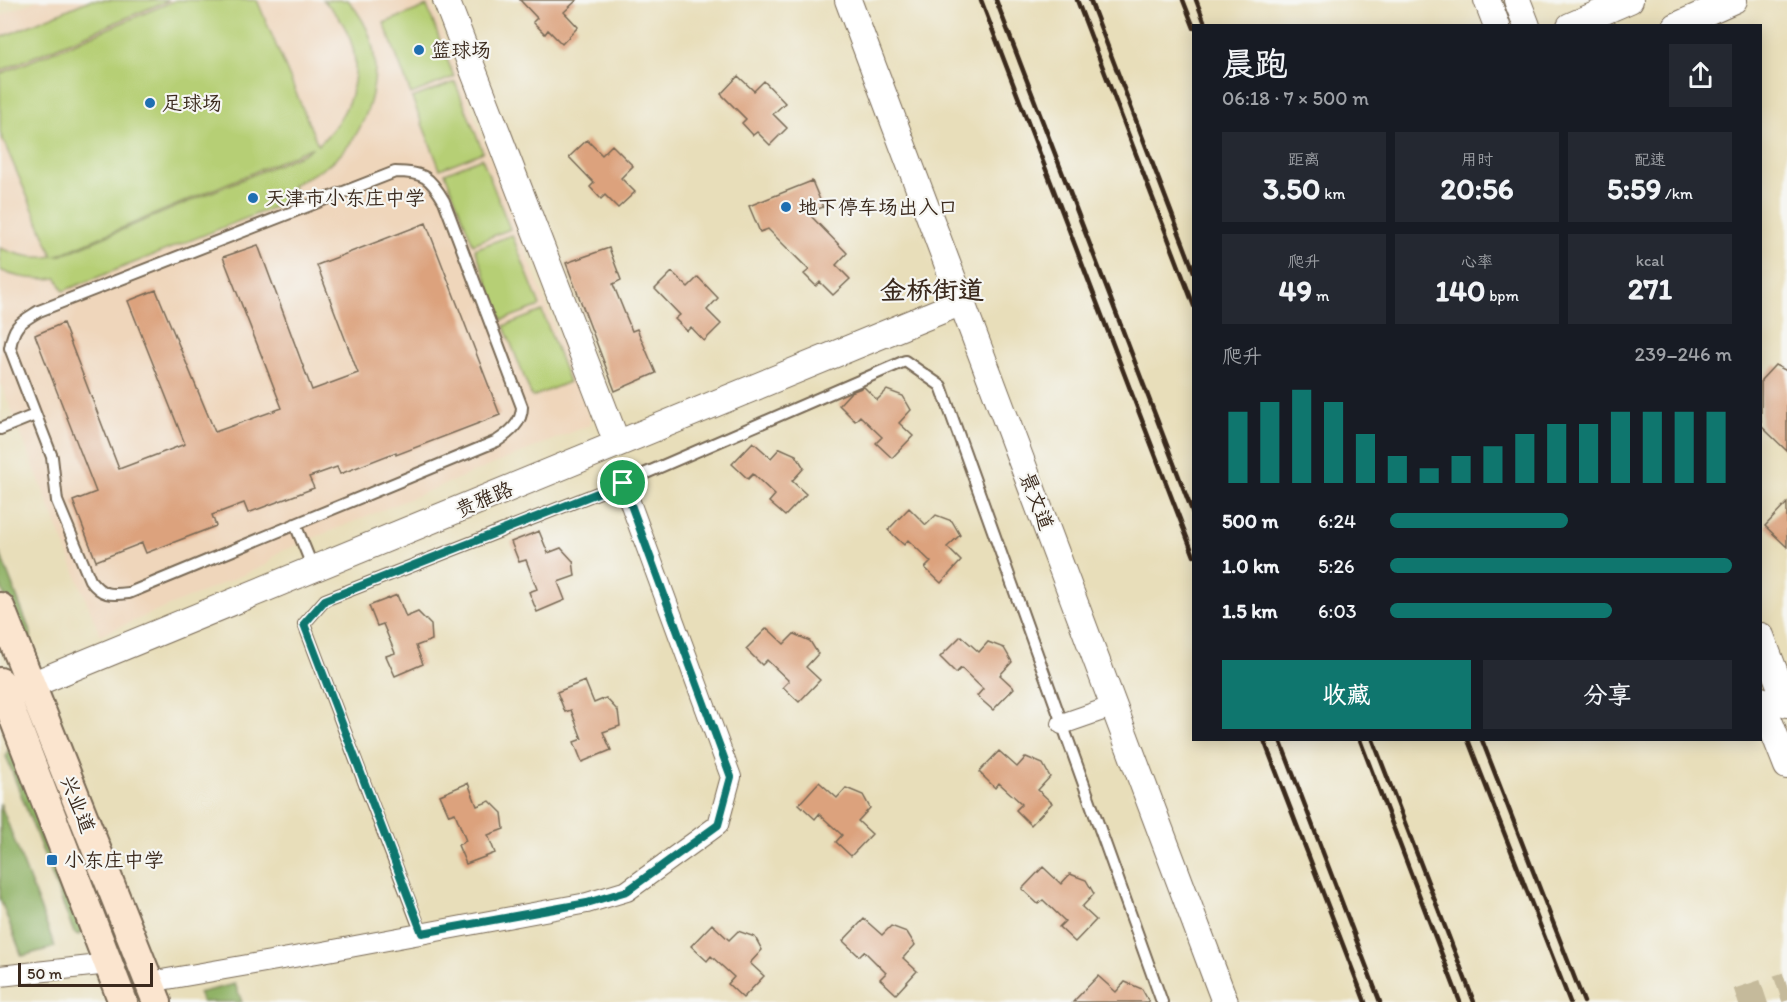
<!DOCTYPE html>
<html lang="zh">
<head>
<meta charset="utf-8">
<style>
  body { margin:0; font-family:Itim,"LXGW WenKai TC",sans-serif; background:#242831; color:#f1f3f6; height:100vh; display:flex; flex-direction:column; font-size:22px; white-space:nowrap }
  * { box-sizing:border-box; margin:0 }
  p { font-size:20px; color:#9ea1a6 }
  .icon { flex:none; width:33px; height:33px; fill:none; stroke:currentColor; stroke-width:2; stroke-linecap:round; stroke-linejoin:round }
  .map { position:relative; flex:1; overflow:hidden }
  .side { position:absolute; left:1192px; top:24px; width:570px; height:717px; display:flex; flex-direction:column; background:#171b24; border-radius:0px; box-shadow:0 3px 15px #0003 }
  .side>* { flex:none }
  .scale { position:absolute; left:18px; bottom:15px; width:135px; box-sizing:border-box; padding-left:6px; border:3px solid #3b2a1e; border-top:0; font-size:16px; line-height:21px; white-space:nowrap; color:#3b2a1e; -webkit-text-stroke:4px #f6f6f2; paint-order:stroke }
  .pin { position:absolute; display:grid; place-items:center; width:51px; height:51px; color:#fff; margin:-26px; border:3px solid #fff; border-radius:50%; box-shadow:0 2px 6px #0007 }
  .round { display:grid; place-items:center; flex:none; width:63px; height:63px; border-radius:0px; background:#242831 }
  .headline { display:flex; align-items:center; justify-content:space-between; height:102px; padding:0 30px }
  h1 { font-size:33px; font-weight:700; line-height:45px }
  .figures { display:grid; grid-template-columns:repeat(3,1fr); gap:9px; height:102px; padding:6px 30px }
  .figures div { display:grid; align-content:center; border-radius:0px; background:#242831; text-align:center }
  .figures b { font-size:30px; font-weight:700 }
  .figures small { font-size:16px; font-weight:400 }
  .figures p { font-size:16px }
  .chart { height:168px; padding:12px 30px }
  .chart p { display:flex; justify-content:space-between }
  .chart svg { width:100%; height:108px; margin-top:6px; stroke:#0f766e; stroke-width:6 }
  .cta { display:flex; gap:12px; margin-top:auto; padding:12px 30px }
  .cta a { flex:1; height:69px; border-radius:0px; background:#0f766e; color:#fff; font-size:24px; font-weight:700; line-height:69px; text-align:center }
  .cta a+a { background:#242831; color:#f1f3f6 }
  ul { padding:0 30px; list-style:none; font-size:20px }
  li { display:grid; grid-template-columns:96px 72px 1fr; align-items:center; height:45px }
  li i { height:15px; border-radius:8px; background:#0f766e }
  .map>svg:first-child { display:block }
  .built { fill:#efd6bb }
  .green { fill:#b6cf74; stroke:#787c49; stroke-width:1.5; fill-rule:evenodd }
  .forest { fill:#90b266; stroke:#666e42; stroke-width:1.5 }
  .building { fill:#dca27d }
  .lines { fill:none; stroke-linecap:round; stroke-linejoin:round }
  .secondary-tunnel { stroke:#c5ba9b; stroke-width:28; stroke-dasharray:28 14; stroke-linecap:butt }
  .service-casing { stroke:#786955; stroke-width:14 }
  .minor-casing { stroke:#786955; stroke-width:22 }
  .tertiary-casing { stroke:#786955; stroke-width:28 }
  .secondary-casing { stroke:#786955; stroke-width:32 }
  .service { stroke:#fff; stroke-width:10 }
  .minor { stroke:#fff; stroke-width:20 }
  .tertiary { stroke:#fff; stroke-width:26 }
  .secondary { stroke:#fbe5cf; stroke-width:28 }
  .rail { stroke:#3b2a1e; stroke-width:4.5 }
  .route-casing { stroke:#fff; stroke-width:12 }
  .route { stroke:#0f766e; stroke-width:8 }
  .poi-dot { fill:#1f6fb2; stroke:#f6f6f2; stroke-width:2 }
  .labels { text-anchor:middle; stroke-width:4.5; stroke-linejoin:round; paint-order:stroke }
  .poi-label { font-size:20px; fill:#3b2a1e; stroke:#f6f6f2; text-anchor:start }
  .street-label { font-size:20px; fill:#3b2a1e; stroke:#f6f6f2 }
  .district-label { font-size:26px; font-weight:bold; fill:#3b2a1e; stroke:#f6f6f2 }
</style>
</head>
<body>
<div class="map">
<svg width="1787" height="1002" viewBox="0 0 1787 1002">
  <rect width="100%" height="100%" fill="#f6f6f2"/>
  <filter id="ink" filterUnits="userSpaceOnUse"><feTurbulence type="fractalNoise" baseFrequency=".0167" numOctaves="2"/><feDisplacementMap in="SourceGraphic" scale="12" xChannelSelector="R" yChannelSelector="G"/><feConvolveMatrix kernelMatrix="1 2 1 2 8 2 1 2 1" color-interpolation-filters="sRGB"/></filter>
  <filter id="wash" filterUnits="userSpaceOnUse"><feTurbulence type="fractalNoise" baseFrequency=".008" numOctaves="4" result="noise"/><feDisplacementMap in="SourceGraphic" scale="24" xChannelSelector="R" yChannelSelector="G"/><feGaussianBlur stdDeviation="1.35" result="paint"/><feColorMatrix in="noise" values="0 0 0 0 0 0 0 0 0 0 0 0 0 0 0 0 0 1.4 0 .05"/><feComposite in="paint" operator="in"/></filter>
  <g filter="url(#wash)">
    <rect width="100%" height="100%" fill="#e8deba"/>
    <path class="built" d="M37 0H430L592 424 277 553 266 565 100 635 0 381V16Z"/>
    <path class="green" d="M90 0H169L0 71V38Z
      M176 0H257L318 145C363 104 370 42 323 0H348C358 12 367 25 371 40 382 80 368 127 339 156 326 169 308 176 292 185L297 198 63 291 57 278C38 280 18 279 0 270V248C17 255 35 260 53 256L0 133V74ZM313 147 305 153 62 255 56 256Z
      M427 6 454 77 411 94 384 23Z
      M455 82 483 152 440 169 412 98Z
      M482 158 510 229 473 244 445 173Z
      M512 235 540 306 502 320 475 249Z
      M542 311 569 382 532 397 504 326Z"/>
    <path class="forest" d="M0 553 31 634V640L29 643 21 638 0 584Z
      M8 750 14 752 83 930 79 935 74 933 6 756Z
      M0 803 55 947 22 956 0 899Z
      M235 984 242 1002H202L198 993Z"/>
    <g id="blocks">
      <path class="building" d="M520 0H577L564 12 578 27 562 44 548 30 545 34 533 22 537 18Z
        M738 76 754 91 764 81 785 103 773 114 787 128 770 145 757 132 753 135 742 123 746 119 721 94Z
        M587 140 602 155 612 145 633 166 621 178 635 192 618 208 605 195 601 199 590 187 594 183 569 157Z
        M812 181 823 207 808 213 847 253 836 265 850 279 833 295 820 282 816 286 804 274 809 270 768 229 760 232 749 206Z
        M426 223 500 415 396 455V452L340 474 337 467 309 477 314 488 248 513 244 503 212 515 216 526 146 553 142 543 96 561 73 501 96 492 35 335 63 323 119 469 185 444 128 301 156 290 215 432 282 408 223 257 258 245 312 390 358 373 317 265Z
        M609 248 621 280 613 284 632 331 637 329 656 373 615 391 566 263Z
        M672 272 688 287 698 277 718 298 707 310 721 324 704 341 691 327 687 331 675 319 680 315 655 289Z
        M1775 365 1787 371V451L1761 426V380Z
        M864 387 877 400 887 390 903 396 911 410 899 423 913 436 892 458 876 443 882 437 860 416 855 421 839 405 851 392Z
        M753 442 771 458 780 448 796 455 804 468 792 481 806 494 785 516 769 502 775 495 753 474 748 479 732 464Z
        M1787 503V547L1765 526Z
        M909 508 926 525 936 515 952 521 960 535 947 547 961 561 941 583 925 568 931 562 908 540 904 545 888 530Z
        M539 531 548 553 561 548 573 561 575 576 558 582 565 600 537 612 529 592 537 589 526 560 519 562 511 542Z
        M397 595 406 617 418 612 431 625 432 640 416 646 423 664 395 676 386 656 395 653 383 624 377 626 369 606Z
        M767 628 784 644 794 634 810 641 818 654 806 667 820 680 799 702 783 687 789 681 767 660 762 665 746 649Z
        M961 636 979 652 988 642 1004 648 1012 662 1000 675 1014 688 993 710 977 696 983 689 961 668 956 673 940 657Z
        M585 681 594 703 606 698 618 711 620 726 603 732 611 750 582 762 574 742 582 739 571 710 565 712 557 692Z
        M999 751 1017 767 1026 757 1043 764 1050 777 1038 790 1052 803 1031 825 1016 810 1022 804 999 783 995 788 979 772Z
        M819 782 837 798 846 788 863 795 870 808 858 821 872 834 851 856 836 842 842 835 819 814 815 819 799 804Z
        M468 783 477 806 490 801 502 813 504 829 488 835 495 853 466 864 458 845 466 841 455 813 449 815 440 795Z
        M1043 867 1061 884 1070 874 1086 880 1094 894 1082 907 1096 920 1075 942 1059 927 1065 921 1043 900 1038 904 1022 889Z
        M864 919 882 935 891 926 907 932 915 945 903 958 917 971 896 994 880 979 886 973 864 951 859 956 843 941Z
        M712 924 729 940 738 931 755 937 762 950 750 963 764 976 743 998 728 984 734 977 711 956 707 961 691 946Z
        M1098 976 1116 992 1125 982 1142 989 1149 1002H1073Z"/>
    </g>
  </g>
  <g filter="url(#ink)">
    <use href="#blocks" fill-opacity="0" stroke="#786955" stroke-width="1.5"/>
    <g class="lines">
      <path class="secondary-tunnel" d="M1738 1002 1787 986"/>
      <g class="service-casing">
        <path id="service" d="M395 172C424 172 430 177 444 201L522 407C522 423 509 433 497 441L129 593C110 595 102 596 90 580L57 501 52 457 10 348C14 324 20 323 39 311Z
          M0 429 35 415
          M295 524 313 568
          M422 934 304 624 325 600 623 483 905 361 941 386 1162 1002"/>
      </g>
      <g class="minor-casing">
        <path id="minor" d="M1062 724 1114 706
          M0 976 109 964
          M150 982 323 952 587 903 627 891 718 825 731 777 623 483"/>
      </g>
      <g class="tertiary-casing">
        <path id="tertiary" d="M446 0 617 443
          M848 0 1225 1002
          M1487 0 1497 26
          M1517 0 1527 26
          M1570 26 1630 0
          M1676 26 1734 0
          M1761 636 1787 704
          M14 692 962 302
          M1761 700 1787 766"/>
      </g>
      <g class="secondary-casing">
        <path id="secondary" d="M0 607 157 1002
          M0 682 123 1002"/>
      </g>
      <use href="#service" class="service"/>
      <use href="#minor" class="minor"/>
      <use href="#tertiary" class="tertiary"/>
      <use href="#secondary" class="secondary"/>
      <path class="rail" d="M981 0 1194 556
        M996 0 1194 516
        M1077 0 1194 306
        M1090 0 1194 272
        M1183 0 1194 28
        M1196 0 1206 26
        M1264 740 1365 1002
        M1280 740 1380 1002
        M1360 740 1460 1002
        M1373 740 1474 1002
        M1468 740 1570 1002
        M1482 740 1584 1002"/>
    </g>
  </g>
  <g class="lines" filter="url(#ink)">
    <g class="route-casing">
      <path id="route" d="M623 483 731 777 718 825 627 891 587 903 422 933 304 624 325 600Z"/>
    </g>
    <use href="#route" class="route"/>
  </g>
  <g class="poi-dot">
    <circle cx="419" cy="50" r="6"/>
    <circle cx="150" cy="103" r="6"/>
    <circle cx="253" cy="198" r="6"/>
    <circle cx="786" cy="207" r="6"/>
    <rect x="46" y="854" width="12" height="12" rx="3"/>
  </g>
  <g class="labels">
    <g class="poi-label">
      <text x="431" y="57">篮球场</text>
      <text x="162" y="110">足球场</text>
      <text x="265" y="205">天津市小东庄中学</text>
      <text x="798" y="214">地下停车场出入口</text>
      <text x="64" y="867">小东庄中学</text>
    </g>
    <g class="street-label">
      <text transform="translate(484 499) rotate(-23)" y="7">贵雅路</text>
      <text transform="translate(1037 501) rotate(69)" y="7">景文道</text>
      <text transform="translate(78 804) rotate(68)" y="7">兴业道</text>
    </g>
    <g class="district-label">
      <text x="932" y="299">金桥街道</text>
    </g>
  </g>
</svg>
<div class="scale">50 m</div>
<div class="pin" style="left:623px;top:483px;background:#1e9e55"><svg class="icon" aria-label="arrive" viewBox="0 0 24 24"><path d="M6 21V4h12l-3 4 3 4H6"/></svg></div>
<section class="side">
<div class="headline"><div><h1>晨跑</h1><p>06:18 · 7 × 500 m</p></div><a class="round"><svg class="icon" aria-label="share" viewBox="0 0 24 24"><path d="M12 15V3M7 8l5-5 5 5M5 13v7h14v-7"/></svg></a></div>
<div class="figures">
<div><p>距离</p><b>3.50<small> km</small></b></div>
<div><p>用时</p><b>20:56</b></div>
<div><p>配速</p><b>5:59<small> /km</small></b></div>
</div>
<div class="figures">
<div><p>爬升</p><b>49<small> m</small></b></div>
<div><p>心率</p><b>140<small> bpm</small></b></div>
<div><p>kcal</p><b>271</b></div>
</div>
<div class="chart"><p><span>爬升</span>239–246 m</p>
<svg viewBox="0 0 160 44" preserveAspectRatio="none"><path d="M5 44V15M15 44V11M25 44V6M35 44V11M45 44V24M55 44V33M65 44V38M75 44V33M85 44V29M95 44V24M105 44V20M115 44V20M125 44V15M135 44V15M145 44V15M155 44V15"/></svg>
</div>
<ul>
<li><b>500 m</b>6:24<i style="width:52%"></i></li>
<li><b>1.0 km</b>5:26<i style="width:100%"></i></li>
<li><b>1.5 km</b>6:03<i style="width:65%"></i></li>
</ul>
<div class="cta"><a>收藏</a><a>分享</a></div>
</section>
</div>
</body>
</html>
